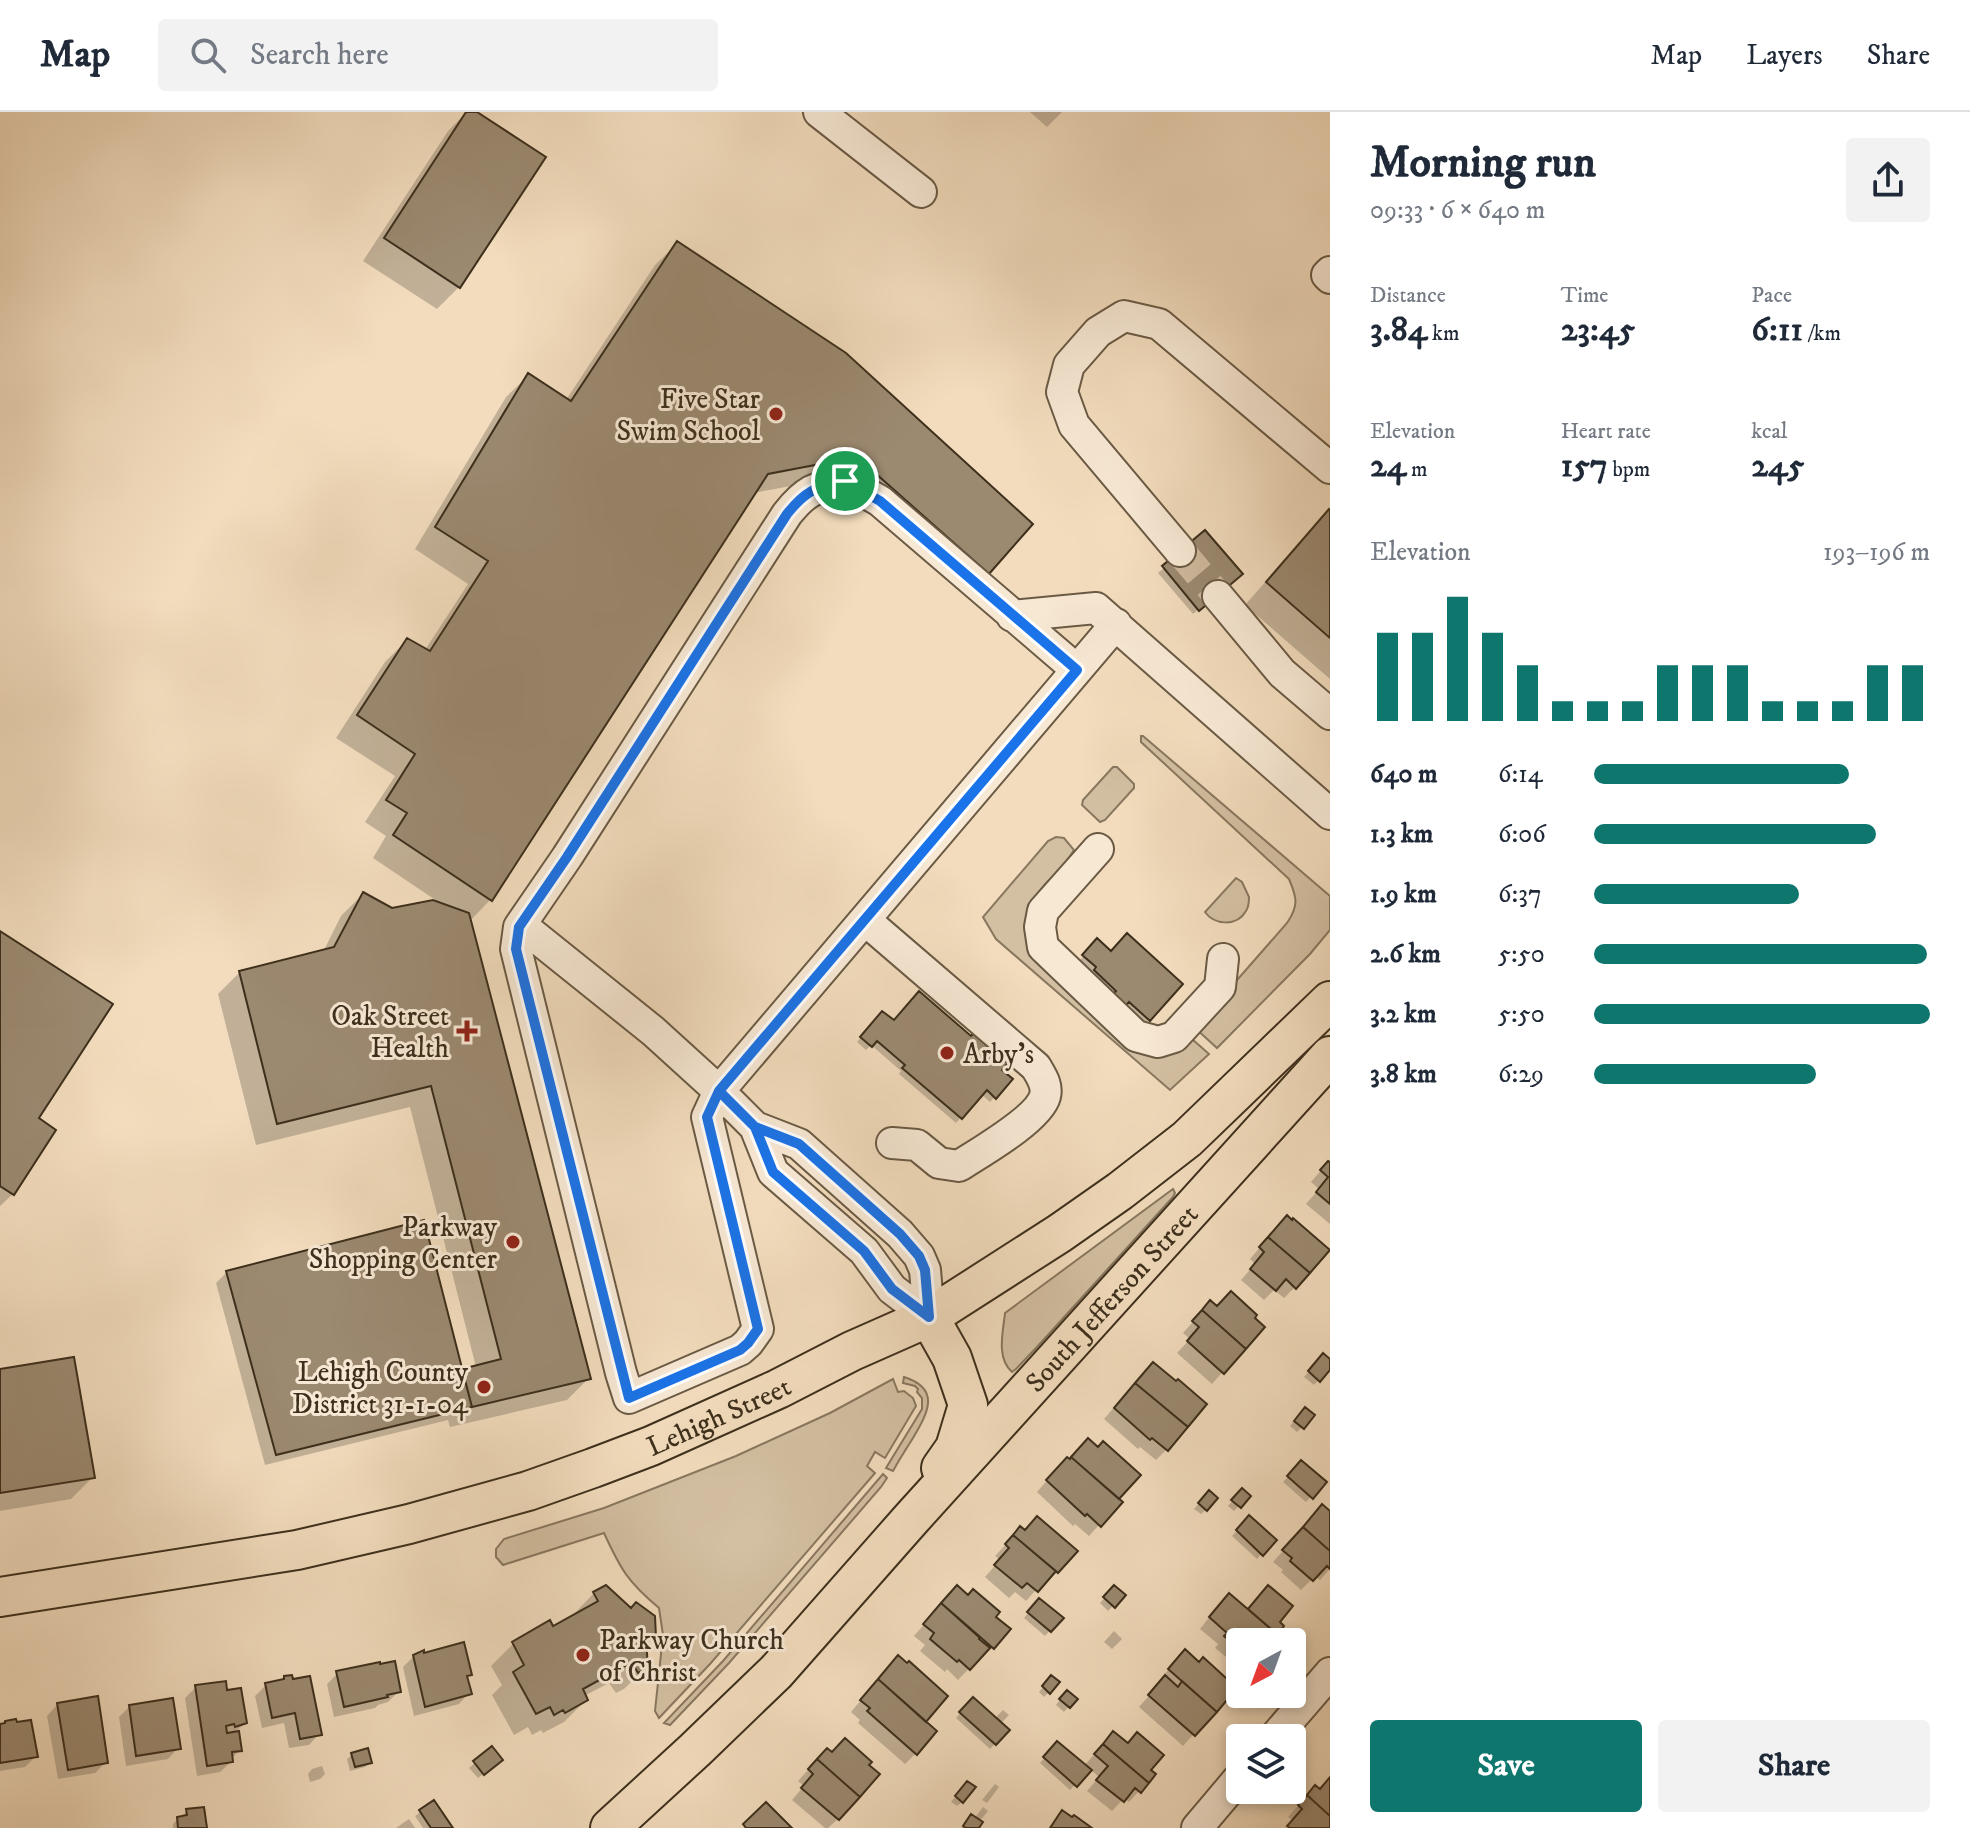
<!DOCTYPE html>
<html lang="en">
<head>
<meta charset="utf-8">
<style>
  body { margin:0; font-family:"IM FELL DW Pica",serif; background:#f2f2f3; color:#1f2937; height:100vh; display:flex; flex-direction:column; font-size:30px; white-space:nowrap }
  * { box-sizing:border-box; margin:0 }
  p { font-size:26px; color:#747a83 }
  .icon { flex:none; width:44px; height:44px; fill:none; stroke:currentColor; stroke-width:2; stroke-linecap:round; stroke-linejoin:round }
  .map { position:relative; flex:1; overflow:hidden }
  .details { display:flex; flex-direction:column; background:#fff; width:640px }
  .details>* { flex:none }
  .needle { width:52px; rotate:221deg }
  .controls { position:absolute; left:1226px; top:1516px; display:grid; gap:16px }
  .controls a { display:grid; place-items:center; width:80px; height:80px; border-radius:8px; background:#fff; box-shadow:0 4px 12px #0003; font-size:40px }
  .pin { position:absolute; display:grid; place-items:center; width:68px; height:68px; color:#fff; margin:-34px; border:4px solid #fff; border-radius:50%; box-shadow:0 2px 8px #0007 }
  .round { display:grid; place-items:center; flex:none; width:84px; height:84px; border-radius:8px; background:#f2f2f3 }
  .summary { display:flex; align-items:center; justify-content:space-between; height:136px; padding:0 40px }
  h1 { font-size:44px; font-weight:800; line-height:60px }
  .metrics { display:grid; grid-template-columns:repeat(3,1fr); gap:12px; height:136px; padding:8px 40px }
  .metrics div { display:grid; align-content:center }
  .metrics b { font-size:34px; font-weight:800 }
  .metrics small { font-size:22px; font-weight:400 }
  .metrics p { font-size:22px }
  .chart { height:224px; padding:16px 40px }
  .chart p { display:flex; justify-content:space-between }
  .chart svg { width:100%; height:144px; margin-top:8px; stroke:#0f766e; stroke-width:6 }
  .button { display:flex; gap:16px; margin-top:auto; padding:16px 40px }
  .button a { flex:1; height:92px; border-radius:8px; background:#0f766e; color:#fff; font-size:32px; font-weight:800; line-height:92px; text-align:center }
  .button a+a { background:#f2f2f3; color:#1f2937 }
  ul { padding:0 40px; list-style:none; font-size:26px }
  li { display:grid; grid-template-columns:128px 96px 1fr; align-items:center; height:60px }
  li i { height:20px; border-radius:10px; background:#0f766e }
  header { display:flex; align-items:center; gap:48px; box-sizing:border-box; height:112px; padding:0 40px; background:#fff; border-bottom:2px solid #e0e1e3 }
  header strong { font-size:38px }
  nav { display:flex; gap:44px; margin-inline-start:auto; font-size:28px }
  .search { width:560px; height:72px; background:#f2f2f3; display:flex; align-items:center; gap:20px; box-sizing:border-box; padding:0 28px; border-radius:8px; color:#747a83; font-size:30px }
  main { display:flex; flex:1; min-height:0 }
  .map>svg:first-child { display:block }
  .green { fill:#d3bfa2; stroke:#88775f; stroke-width:2 }
  .shadow { fill:#0003 }
  .building { fill:#9b8970; stroke:#3d2f1c; stroke-width:2 }
  .lines { fill:none; stroke-linecap:round; stroke-linejoin:round }
  .minor-tunnel { stroke:#ceb99d; stroke-width:30; stroke-dasharray:30 15; stroke-linecap:butt }
  .minor-casing { stroke:#6a5a44; stroke-width:34 }
  .major-casing { stroke:#3d2f1c; stroke-width:42 }
  .minor { stroke:#f7e8d4; stroke-width:30 }
  .major { stroke:#f2dcbd; stroke-width:38 }
  .route-casing { stroke:#fff; stroke-width:16 }
  .route { stroke:#1a73e8; stroke-width:10 }
  .poi-dot { fill:#8f2418; stroke:#f7e8d4; stroke-width:3 }
  .labels { text-anchor:middle; stroke-width:6; stroke-linejoin:round; paint-order:stroke }
  .poi-label { font-size:28px; fill:#3d2f1c; stroke:#f7e8d4; text-anchor:end }
  .street-label { font-size:28px; fill:#3d2f1c; stroke:#f7e8d4 }
</style>
</head>
<body>
<header>
<strong>Map</strong>
<div class="search"><svg class="icon" aria-label="search" viewBox="0 0 24 24"><circle cx="10" cy="10" r="6"/><path d="M15 15l6 6"/></svg>Search here</div>
<nav><a>Map</a><a>Layers</a><a>Share</a></nav>
</header>
<main>
<div class="map">
<svg width="1330" height="1716" viewBox="0 0 1330 1716">
  <rect width="100%" height="100%" fill="#f2dcbd"/>
  <filter id="stains"><feTurbulence type="fractalNoise" baseFrequency=".0025" numOctaves="4"/><feColorMatrix values="0 0 0 0 .2 0 0 0 0 .09 0 0 0 0 .02 0 0 0 .5 -.17"/></filter>
  <radialGradient id="worn" r=".72"><stop offset=".6" stop-color="#630" stop-opacity="0"/><stop offset="1" stop-color="#630" stop-opacity=".3"/></radialGradient>
  <path class="green" d="M1141 624H1143L1330 784V818L1310 842 1217 936 1195 916 1287 811C1299 793 1297 786 1289 767L1141 630Z
    M1113 655H1117L1134 672V676L1105 708 1100 710 1082 693 1083 688Z
    M1056 725 1064 726 1074 738C1061 761 1039 772 1029 797L1121 926 1192 927 1209 942 1170 978 996 827 983 805 1048 729Z
    M1236 766 1242 770 1249 785C1249 789 1248 796 1246 799 1237 815 1214 813 1205 800Z
    M1173 1077 1175 1081 1173 1085 1037 1235 1016 1257 1012 1260C996 1246 1003 1220 1005 1201Z
    M904 1265C942 1277 927 1302 913 1326 906 1337 899 1348 893 1359L886 1356 922 1297V1286L917 1280 918 1277 915 1274 903 1271Z
    M893 1267 898 1280 904 1279 913 1286 916 1294 885 1346 875 1340 867 1354 875 1361 710 1552 659 1606 655 1599 663 1523 659 1496C628 1470 621 1458 604 1421L503 1453 496 1445V1437L504 1427 604 1396 736 1344 830 1301Z
    M883 1362 887 1366 881 1375 729 1551 670 1613 664 1611 723 1549Z"/>
  <path class="shadow" d="M467 0H474L459 175 437 197 363 149 448 19Z
    M1030 0H1062L1047 15Z
    M677 132 1030 412 965 483 835 366 753 381 490 788 469 810 589 1266 567 1288 450 1315 448 1308 265 1353 216 1171 227 1160 461 1259 476 1255 410 995 256 1033 218 882 240 860 323 840 341 804 363 782 392 798 437 789 373 746 386 724 365 710 395 664 336 626 385 550 407 528 425 538 468 472 415 437 506 285 528 264 566 288 655 153Z
    M1329 400H1330V567L1245 493 1308 421Z
    M1205 421 1235 467 1193 502 1158 461Z
    M0 821 36 1006 13 1082 0 1094Z
    M1097 829 1111 842 1181 872 1144 912 1090 864 1093 861 1079 849Z
    M877 906 894 911 999 958 1010 968 990 990 981 982 956 1011 899 962 901 959 871 933 866 938 857 930Z
    M1330 1048V1112L1306 1092 1319 1077 1311 1070Z
    M1276 1117 1295 1175 1284 1186 1274 1178 1264 1188 1241 1168 1255 1152 1250 1147Z
    M1217 1196 1252 1206 1262 1215 1212 1272 1177 1241 1190 1227 1183 1221 1200 1202Z
    M1323 1244 1330 1250V1255L1314 1273 1304 1265Z
    M0 1259 93 1365 71 1387 0 1399Z
    M1142 1263 1167 1337 1156 1348 1140 1335 1138 1337 1104 1307Z
    M1300 1302 1302 1315 1297 1320 1290 1314Z
    M1301 1351 1324 1370 1306 1390 1283 1370Z
    M1056 1358 1116 1387 1099 1413 1089 1424 1075 1412 1073 1414 1037 1380Z
    M1209 1380 1206 1398 1201 1402 1194 1397Z
    M1237 1384H1248L1234 1399 1228 1394Z
    M1330 1402V1457L1320 1468 1315 1464 1301 1478 1281 1460 1283 1458 1273 1450 1312 1406Z
    M1249 1406 1274 1428 1257 1447 1232 1424Z
    M1010 1428 1075 1439 1057 1460 1046 1471 1044 1469 1026 1489 1015 1480 1009 1486 985 1465 1000 1448 995 1444Z
    M1115 1475 1123 1483 1108 1499 1100 1491Z
    M594 1481 654 1525 645 1534 646 1555 624 1577 616 1581 609 1571 584 1584 586 1588 564 1610 543 1621 541 1618 532 1623 528 1615 514 1623 492 1583 502 1573 491 1554 513 1532 552 1517 574 1505 573 1503Z
    M1257 1486 1282 1514 1269 1530H1240V1552L1237 1554 1215 1536 1218 1532 1200 1517 1218 1494 1247 1499Z
    M946 1487 993 1505 1008 1518 992 1536 981 1546 980 1545 958 1568 947 1557 945 1560 920 1539 925 1533 914 1524Z
    M1039 1488 1061 1506 1045 1524 1024 1506Z
    M1114 1519 1122 1527 1112 1537 1104 1530Z
    M414 1544 470 1562 466 1567 469 1581 459 1592 414 1604 403 1555Z
    M1174 1551 1235 1576 1183 1634 1139 1595 1161 1570 1159 1569Z
    M887 1557 923 1610 916 1641 905 1652 858 1611 860 1608 851 1600Z
    M338 1561 399 1579 388 1590 378 1593 375 1596 334 1605 327 1572Z
    M285 1566 319 1622 309 1633 289 1636 284 1611 262 1616 255 1584 266 1573 281 1570Z
    M1047 1570 1049 1580 1044 1585 1039 1580Z
    M196 1575 225 1580 245 1611 233 1622 240 1638 231 1647V1650L220 1660 197 1664 185 1586Z
    M1062 1585 1075 1588 1064 1600 1056 1593Z
    M973 1587 994 1607 1003 1598 1009 1603 1000 1612 1007 1619 990 1637 956 1606Z
    M57 1593 106 1650 95 1661 58 1667 47 1604Z
    M130 1594 178 1636 168 1647 126 1654 119 1605Z
    M15 1612 36 1644 25 1655 0 1659V1614Z
    M1113 1621 1148 1658 1139 1679 1129 1690 1124 1686 1112 1699 1087 1679 1099 1665 1090 1657 1070 1678 1040 1651 1057 1632 1084 1654Z
    M491 1637 495 1653 478 1666 469 1656Z
    M352 1643 370 1650 365 1655 350 1659 347 1647Z
    M816 1649 838 1707 828 1716H825L792 1688 804 1674 798 1669Z
    M322 1654 325 1662 320 1667 310 1670 308 1662 312 1657Z
    M1330 1668V1716H1287L1293 1709 1288 1705 1305 1686 1319 1679Z
    M995 1672 999 1675 987 1691 982 1688Z
    M962 1676V1690L957 1694 951 1690Z
    M433 1691 450 1716H423L415 1704Z
    M983 1695 988 1699 979 1710 977 1716H962L966 1710 974 1707Z
    M187 1699 205 1716H173V1712L178 1707 183 1706 182 1704Z
    M409 1707 415 1716H396Z"/>
  <path class="building" d="M466 0H477L546 45 460 176 384 126Z
    M677 129 846 241 1033 412 989 462 857 345 768 362 492 789 393 723 407 701 386 688 415 642 357 603 407 526 430 539 488 449 435 415 528 261 571 289Z
    M1329 397 1330 398V526L1266 470Z
    M1205 418 1243 462 1199 499 1162 454Z
    M363 780 392 796 433 788 469 801 591 1267 472 1295 462 1257 501 1247 431 974 277 1012 239 859 334 835Z
    M0 819 113 892 39 1006 56 1018 14 1083 0 1074Z
    M1127 821 1183 872 1150 909 1129 890 1123 897 1111 885 1116 879 1094 858 1096 855 1082 843 1097 826 1111 839Z
    M919 879 971 924 977 918 1010 948 1002 958 1013 967 996 987 987 978 962 1007 902 956 905 953 877 929 872 935 860 925 882 899 894 908Z
    M1328 1049 1330 1050V1092L1316 1080 1328 1065 1320 1058Z
    M1287 1103 1292 1108 1293 1106 1330 1138 1310 1161 1268 1125Z
    M424 1108 472 1295 276 1343 226 1159Z
    M1268 1125 1310 1161 1296 1177 1286 1167 1276 1179 1250 1157 1264 1140 1259 1135Z
    M1231 1179 1257 1203 1255 1206 1265 1215 1246 1237 1202 1198 1210 1188 1217 1194Z
    M1202 1198 1246 1237 1224 1262 1187 1229 1199 1215 1192 1209Z
    M1323 1241 1330 1247V1258L1320 1270 1308 1259Z
    M74 1245 95 1366 0 1381V1257Z
    M1153 1250 1176 1269 1178 1267 1207 1292 1188 1315 1135 1271Z
    M1135 1271 1188 1315 1168 1339 1152 1326 1150 1328 1114 1296Z
    M1305 1295 1315 1303 1304 1317 1294 1309Z
    M1088 1326 1098 1335 1103 1329 1141 1363 1119 1387 1071 1345Z
    M1067 1345 1070 1347 1071 1345 1123 1390 1101 1415 1087 1402 1085 1404 1046 1368Z
    M1301 1348 1327 1370 1313 1387 1287 1364Z
    M1242 1376 1251 1384 1241 1396 1231 1388Z
    M1209 1378 1218 1386 1207 1399 1198 1391Z
    M1322 1392 1330 1399V1439L1303 1415Z
    M1249 1403 1277 1428 1263 1444 1236 1418Z
    M1037 1404 1078 1439 1058 1461 1013 1423 1020 1414 1025 1418Z
    M1303 1415 1330 1439V1457L1327 1454 1313 1469 1290 1449 1292 1446 1282 1438Z
    M1013 1423 1056 1459 1038 1480 1027 1471 1022 1476 994 1453 1009 1436 1005 1432Z
    M606 1473 631 1496 636 1490 655 1504 656 1526H646L648 1556 638 1561 632 1550 583 1577 588 1588 565 1601 563 1598 554 1603 550 1595 536 1602 513 1560 524 1553 512 1530 550 1508 553 1514 598 1489 593 1480Z
    M957 1473 968 1483 973 1477 1000 1500 996 1505 1011 1517 994 1537 941 1491Z
    M1114 1473 1126 1483 1115 1496 1103 1485Z
    M1268 1473 1293 1494 1280 1510 1284 1514 1278 1523 1248 1497Z
    M1229 1481 1278 1523 1271 1530H1240V1538L1224 1524 1227 1521 1209 1505Z
    M1039 1486 1064 1506 1051 1520 1027 1500Z
    M941 1491 980 1526 979 1527 990 1536 970 1558 959 1548 957 1550 930 1527 934 1521 923 1512Z
    M464 1530 472 1563 467 1564 472 1582 425 1595 413 1543 424 1538V1541Z
    M1185 1537 1199 1550 1203 1545 1237 1576 1217 1600 1168 1557Z
    M898 1543 907 1551 909 1549 948 1584 926 1610 878 1567Z
    M395 1549 401 1580 387 1583 388 1585 344 1595 336 1559 380 1550V1552Z
    M292 1563 293 1567 310 1564 322 1623 300 1627 295 1601 272 1606 265 1571 284 1567V1564Z
    M1051 1563 1060 1570 1050 1582 1042 1574Z
    M1165 1563 1178 1575 1182 1569 1217 1600 1195 1624 1148 1583Z
    M878 1567 937 1619 917 1643 867 1599 870 1596 860 1588Z
    M226 1569 227 1578 241 1576 247 1611 235 1615 234 1612 226 1614 227 1621 239 1619 242 1639 232 1640 233 1650 207 1654 195 1573Z
    M1067 1578 1078 1587 1070 1596 1059 1587Z
    M98 1584 108 1651 68 1658 57 1591Z
    M973 1585 1010 1618 996 1633 959 1600Z
    M173 1586 181 1637 136 1644 129 1593Z
    M16 1607 17 1610 31 1608 38 1645 0 1651V1612L5 1611V1609Z
    M1113 1619 1128 1631 1137 1620 1164 1643 1151 1658 1156 1662 1149 1671 1103 1632Z
    M845 1626 872 1650 869 1653 880 1662 860 1685 817 1647 827 1636 832 1640Z
    M1057 1629 1092 1658 1077 1675 1043 1645Z
    M1103 1632 1149 1671 1141 1681 1135 1676 1124 1690 1096 1668 1108 1654 1094 1642Z
    M492 1634 503 1648 484 1663 473 1649Z
    M368 1636 372 1651 355 1655 351 1641Z
    M817 1647 860 1685 839 1708 801 1676 813 1662 808 1657Z
    M1330 1665V1704L1307 1683 1315 1673 1320 1677Z
    M967 1669 976 1675 963 1691 955 1684Z
    M1307 1683 1330 1704V1716H1290L1287 1714 1302 1697 1298 1693Z
    M434 1688 453 1716H431L419 1698Z
    M766 1690 792 1716H746L743 1712Z
    M204 1695 207 1716H178L177 1705 187 1703 186 1697Z
    M1062 1698 1072 1705 1074 1703 1092 1716H1050Z
    M971 1702 983 1710 979 1716H966L963 1714Z"/>
  <g class="lines">
    <path class="minor-tunnel" d="M1180 439 1218 484"/>
    <g class="minor-casing">
      <path id="minor" d="M819 0 921 80
        M1330 160 1327 163 1330 166
        M1180 439 1074 313 1062 280 1069 253 1098 220 1124 204 1159 212 1330 356
        M1218 484 1282 561 1330 602
        M1012 504 1096 496 1330 702
        M1098 737 1043 799 1040 815 1043 835 1136 924 1158 930 1174 925 1220 875 1223 847
        M865 808 1036 955C1041 964 1048 973 1045 984 1039 1007 979 1041 959 1054L939 1051 917 1033 892 1031
        M521 813 653 919 719 979 707 1005 758 1217 748 1231 740 1238 629 1286 621 1261 516 837 519 815 567 745 787 402C807 377 815 376 845 369L880 389 1077 558
        M755 1015 799 1032 900 1122 919 1144 925 1158 929 1205
        M929 1205 892 1177 864 1139 773 1060 755 1015 719 979 1116 512
        M1274 1626 1330 1561
        M1197 1716 1240 1665"/>
    </g>
    <g class="major-casing">
      <g id="major">
        <path d="M929 1205 952 1246 968 1293 955 1336 941 1356"/>
        <path id="s1" d="M0 1485 297 1438 409 1412 528 1379 593 1356 651 1334 778 1277 852 1239 929 1205 1060 1121 1120 1079 1187 1027 1330 889"/>
        <path id="s2" d="M610 1716 695 1638 776 1560 911 1407 1330 944"/>
      </g>
    </g>
    <use href="#minor" class="minor"/>
    <use href="#major" class="major"/>
  </g>
  <g class="lines">
    <g class="route-casing">
      <path id="route" d="M845 369C815 376 807 377 787 402L567 745 519 815 516 837 629 1286 740 1238 748 1231 758 1217 707 1005 719 979 755 1015 773 1060 864 1139 892 1177 929 1205 925 1158 919 1144 900 1122 799 1032 755 1015 719 979 1077 558 880 389 845 369"/>
    </g>
    <use href="#route" class="route"/>
  </g>
  <g class="poi-dot">
    <circle cx="776" cy="302" r="8"/>
    <path d="M463 907h8v8h8v8h-8v8h-8v-8h-8v-8h8z"/>
    <circle cx="947" cy="941" r="8"/>
    <circle cx="513" cy="1130" r="8"/>
    <circle cx="484" cy="1275" r="8"/>
    <circle cx="583" cy="1543" r="8"/>
  </g>
  <g class="labels">
    <g class="poi-label">
      <text x="760" y="296">Five Star<tspan x="760" dy="32">Swim School</tspan></text>
      <text x="449" y="913">Oak Street<tspan x="449" dy="32">Health</tspan></text>
      <text x="963" y="951" text-anchor="start">Arby's</text>
      <text x="497" y="1124">Parkway<tspan x="497" dy="32">Shopping Center</tspan></text>
      <text x="468" y="1269">Lehigh County<tspan x="468" dy="32">District 31-1-04</tspan></text>
      <text x="599" y="1537" text-anchor="start">Parkway Church<tspan x="599" dy="32">of Christ</tspan></text>
    </g>
    <g class="street-label">
      <text dy="10" stroke="none"><textPath href="#s2" startOffset="730">South Jefferson Street</textPath></text>
      <text dy="10" stroke="none"><textPath href="#s1" startOffset="744">Lehigh Street</textPath></text>
    </g>
  </g>
  <rect width="100%" height="100%" filter="url(#stains)"/>
  <rect width="100%" height="100%" fill="url(#worn)"/>
</svg>
<div class="controls">
<a><svg class="needle" viewBox="-14 -14 28 28"><path d="M0-13l5 13h-10z" fill="#e53935"/><path d="M0 13l5-13h-10z" fill="#747a83"/></svg></a>
<a><svg class="icon" aria-label="layers" viewBox="0 0 24 24"><path d="M12 4l9 5-9 5-9-5zM3 14l9 5 9-5"/></svg></a>
</div>
<div class="pin" style="left:845px;top:369px;background:#1e9e55"><svg class="icon" aria-label="arrive" viewBox="0 0 24 24"><path d="M6 21V4h12l-3 4 3 4H6"/></svg></div>
</div>
<section class="details">
<div class="summary"><div><h1>Morning run</h1><p>09:33 · 6 × 640 m</p></div><a class="round"><svg class="icon" aria-label="share" viewBox="0 0 24 24"><path d="M12 15V3M7 8l5-5 5 5M5 13v7h14v-7"/></svg></a></div>
<div class="metrics">
<div><p>Distance</p><b>3.84<small> km</small></b></div>
<div><p>Time</p><b>23:45</b></div>
<div><p>Pace</p><b>6:11<small> /km</small></b></div>
</div>
<div class="metrics">
<div><p>Elevation</p><b>24<small> m</small></b></div>
<div><p>Heart rate</p><b>157<small> bpm</small></b></div>
<div><p>kcal</p><b>245</b></div>
</div>
<div class="chart"><p><span>Elevation</span>193–196 m</p>
<svg viewBox="0 0 160 44" preserveAspectRatio="none"><path d="M5 44V17M15 44V17M25 44V6M35 44V17M45 44V27M55 44V38M65 44V38M75 44V38M85 44V27M95 44V27M105 44V27M115 44V38M125 44V38M135 44V38M145 44V27M155 44V27"/></svg>
</div>
<ul>
<li><b>640 m</b>6:14<i style="width:76%"></i></li>
<li><b>1.3 km</b>6:06<i style="width:84%"></i></li>
<li><b>1.9 km</b>6:37<i style="width:61%"></i></li>
<li><b>2.6 km</b>5:50<i style="width:99%"></i></li>
<li><b>3.2 km</b>5:50<i style="width:100%"></i></li>
<li><b>3.8 km</b>6:29<i style="width:66%"></i></li>
</ul>
<div class="button"><a>Save</a><a>Share</a></div>
</section>
</main>
</body>
</html>
